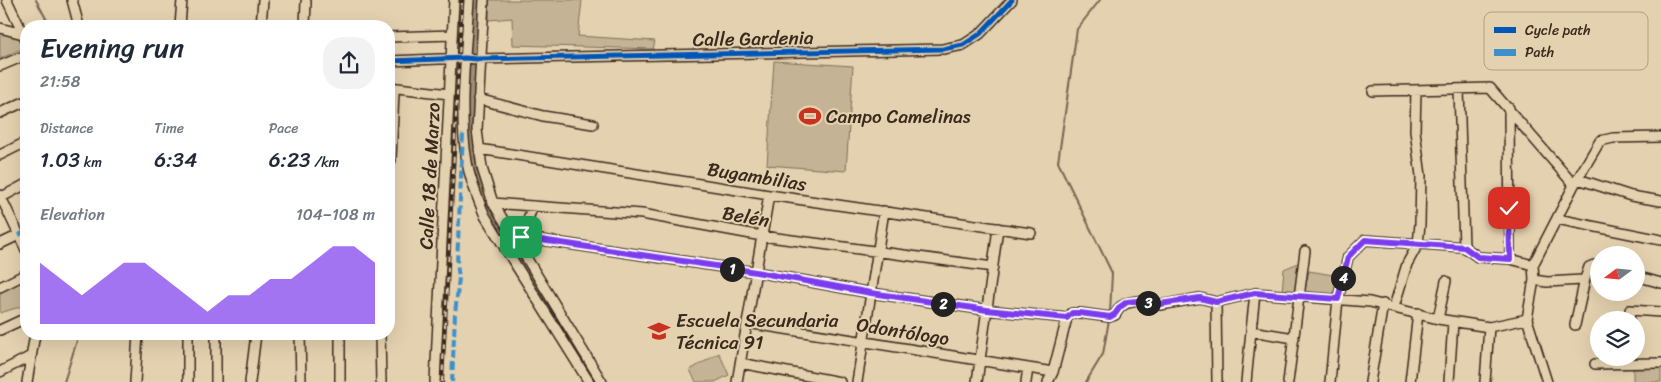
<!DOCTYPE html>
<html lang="en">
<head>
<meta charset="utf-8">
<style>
  body { margin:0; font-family:Sriracha,sans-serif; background:#f2f2f3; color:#1f2937; height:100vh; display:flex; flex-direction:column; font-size:19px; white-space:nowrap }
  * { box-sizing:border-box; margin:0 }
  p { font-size:16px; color:#747a83 }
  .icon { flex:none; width:28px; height:28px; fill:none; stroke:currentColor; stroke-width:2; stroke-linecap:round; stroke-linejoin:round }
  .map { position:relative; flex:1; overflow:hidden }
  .details { position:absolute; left:20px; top:20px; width:375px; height:320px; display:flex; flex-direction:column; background:#fff; border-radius:20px; box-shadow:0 5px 20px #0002 }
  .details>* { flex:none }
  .needle { width:32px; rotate:254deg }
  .controls { position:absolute; left:1590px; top:246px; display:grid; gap:10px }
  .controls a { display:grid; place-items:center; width:55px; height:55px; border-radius:50%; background:#fff; box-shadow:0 5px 20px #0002; font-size:25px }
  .pin { position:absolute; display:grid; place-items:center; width:42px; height:42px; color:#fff; margin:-21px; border-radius:10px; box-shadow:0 2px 8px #0006 }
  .km { position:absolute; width:25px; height:25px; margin:-12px; border-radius:50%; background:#222; color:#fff; font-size:14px; line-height:25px; text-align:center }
  .round { display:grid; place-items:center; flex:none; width:52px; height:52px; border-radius:20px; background:#f2f2f3 }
  .summary { display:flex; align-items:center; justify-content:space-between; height:85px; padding:0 20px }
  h1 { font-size:28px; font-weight:600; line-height:38px }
  .figures { display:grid; grid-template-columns:repeat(3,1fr); gap:8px; height:85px; padding:5px 20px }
  .figures div { display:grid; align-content:center }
  .figures b { font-size:21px; font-weight:600 }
  .figures small { font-size:14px; font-weight:400 }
  .figures p { font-size:14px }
  .chart { height:140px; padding:10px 20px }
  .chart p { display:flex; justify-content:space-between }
  .chart svg { width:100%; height:90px; margin-top:5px; fill:#7c3aed; opacity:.7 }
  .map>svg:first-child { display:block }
  .green { fill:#c5b395; stroke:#806e5a }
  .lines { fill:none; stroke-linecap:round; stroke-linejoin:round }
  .stream { stroke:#776552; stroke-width:2 }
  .canal { stroke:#9f8d74; stroke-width:8 }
  .street-casing { stroke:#3b2a1e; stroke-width:12 }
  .street { stroke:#e4d1af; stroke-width:9 }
  .rail-casing { stroke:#3b2a1e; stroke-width:4 }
  .rail { stroke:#e4d1af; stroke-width:2; stroke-dasharray:5.5; stroke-linecap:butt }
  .quiet { stroke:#3e90ca; stroke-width:4; stroke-dasharray:8 4; stroke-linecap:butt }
  .cycleway-casing { stroke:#e4d1af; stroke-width:8 }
  .cycleway { stroke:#0057b8; stroke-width:5 }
  .route-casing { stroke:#fff; stroke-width:10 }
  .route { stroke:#7c3aed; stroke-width:6 }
  .labels { text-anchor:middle; stroke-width:4; stroke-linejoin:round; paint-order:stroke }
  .street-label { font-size:19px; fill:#3b2a1e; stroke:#e4d1af }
  .poi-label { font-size:19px; fill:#3b2a1e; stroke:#e4d1af; text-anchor:start }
  .key { fill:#e4d1af; stroke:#b19f84; stroke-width:1 }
  .key-label { font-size:14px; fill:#3b2a1e }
</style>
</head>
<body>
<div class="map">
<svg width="1661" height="382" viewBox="0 0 1661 382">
  <rect width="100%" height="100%" fill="#e4d1af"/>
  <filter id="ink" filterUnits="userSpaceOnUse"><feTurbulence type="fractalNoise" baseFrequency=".02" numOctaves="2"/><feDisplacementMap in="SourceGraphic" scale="10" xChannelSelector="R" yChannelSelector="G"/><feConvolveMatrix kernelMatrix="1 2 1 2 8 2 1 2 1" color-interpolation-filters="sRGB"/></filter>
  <g filter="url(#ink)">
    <path class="green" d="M489 0H582L578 36 655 41 653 49 513 45 512 18 489 20Z
      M0 32 19 37 23 48 0 59Z
      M774 61 853 66 846 171 767 165Z
      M1301 262 1297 294 1282 292 1284 269Z
      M1309 271 1339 276 1337 294 1304 293Z
      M26 279V305L0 313V291Z
      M719 353 729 375 715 382H696L690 370Z
      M1661 368V382H1633V369Z"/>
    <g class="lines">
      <path class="stream" d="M36 0 50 26
        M1100 0 1077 29 1058 162 1112 273 1110 313
        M64 382 79 334
        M1086 382 1103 354 1109 320"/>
      <path class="canal" d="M476 0 469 131 473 162 479 187 489 209 596 382"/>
      <g class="street-casing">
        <path id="street" d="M7 0 26 40
          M72 0 79 26
          M469 0C466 50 458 112 467 162 470 181 478 199 485 216L589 382
          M484 0 477 130 482 168 493 203 602 382
          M180 26 182 0
          M261 26 263 0
          M305 26 306 2
          M0 28 23 34
          M389 37 452 35
          M389 61 465 58 477 59 943 49 963 45 980 34 1012 0
          M0 66 26 55
          M389 87 449 94
          M1373 91 1490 88 1574 185
          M478 99 543 116 593 124
          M0 113 26 101
          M479 149 769 195 1031 233
          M0 155 26 142
          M389 163 391 160 394 93 395 89
          M1578 179 1631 196 1661 201
          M0 195 26 250
          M0 198 26 184
          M493 203 642 214 762 236 993 267
          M1557 219 1661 240
          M521 237 533 206
          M0 244 19 235
          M1464 247 1478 257 1510 259 1509 108
          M505 249 521 237 756 272 871 293 987 310 1067 318
          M1510 259 1533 265
          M1636 276 1661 283
          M1534 280 1547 282 1582 280 1585 279 1589 267 1594 265 1599 267
          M0 287 26 274
          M1255 293 1370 302 1438 319 1489 327 1527 319
          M1216 302 1217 382
          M1394 307 1407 264 1418 244 1420 224 1421 176 1415 131 1416 90
          M1438 319 1446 281
          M1629 320 1630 310 1661 312
          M747 323 1053 372
          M1575 325 1585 279
          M0 330 26 318
          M188 334V382
          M216 334V382
          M300 334 301 382
          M340 334V382
          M380 334 381 382
          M740 363 840 382
          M1595 364 1661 363
          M0 372 31 356
          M27 382 35 334
          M135 382 138 334
          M250 382 256 334
          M435 382 454 0
          M737 382 769 195
          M857 382 884 211
          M977 382 998 228
          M1026 382 1028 368
          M1048 382 1053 372 1067 318 1072 313H1080L1109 317 1115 315 1120 307 1127 303 1137 301 1160 305 1200 298 1216 302 1255 293 1251 331 1294 338
          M1246 382 1251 331
          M1288 382 1305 251
          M1330 382 1338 299 1348 257 1365 240 1464 247 1459 89
          M1370 382 1383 304
          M1410 382 1418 313
          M1449 382 1453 322
          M1485 382 1489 327
          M1547 382 1527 319 1534 280 1533 265 1574 185 1600 141 1613 138 1661 137"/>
      </g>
      <use href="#street" class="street"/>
      <g class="rail-casing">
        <path id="rail" d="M442 382 462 0"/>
      </g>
      <use href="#rail" class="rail"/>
      <path class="quiet" d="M19 235 26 231
        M452 382 455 314 459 278 457 263 463 134"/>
      <g class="cycleway-casing">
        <path id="cycleway" d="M389 61 465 58 477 59 943 49 963 45 980 34 1012 0
          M505 249 521 237 756 272 871 293 987 310 1067 318"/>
      </g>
      <use href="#cycleway" class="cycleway"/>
    </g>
  </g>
  <g class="lines" filter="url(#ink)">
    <g class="route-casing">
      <path id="route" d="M521 237 756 272 871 293 987 310 1067 318 1072 313H1080L1110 317 1115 314 1120 307 1127 302 1137 301 1160 304 1200 298 1216 302 1255 293 1338 299 1348 257 1365 240 1464 247 1478 257 1510 259 1509 208"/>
    </g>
    <use href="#route" class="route"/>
  </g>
  <defs>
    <g id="stadium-bare" transform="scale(1.725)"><path d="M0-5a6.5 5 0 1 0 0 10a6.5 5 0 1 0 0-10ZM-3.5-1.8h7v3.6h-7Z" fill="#c8321e" stroke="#e4d1af" stroke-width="2.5" paint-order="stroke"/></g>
    <g id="school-bare" transform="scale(1.725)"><path d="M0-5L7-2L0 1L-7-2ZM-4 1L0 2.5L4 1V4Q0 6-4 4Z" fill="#c8321e" stroke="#e4d1af" stroke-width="2.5" paint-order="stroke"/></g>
  </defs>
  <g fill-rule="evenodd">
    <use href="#stadium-bare" x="810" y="116"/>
    <use href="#school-bare" x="659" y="331"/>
  </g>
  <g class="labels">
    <g class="street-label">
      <text transform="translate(753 38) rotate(-1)" y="7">Calle Gardenia</text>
      <text transform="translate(429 176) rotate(-87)" y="7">Calle 18 de Marzo</text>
      <text transform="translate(757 176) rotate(9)" y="7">Bugambilias</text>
      <text transform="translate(746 216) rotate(10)" y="7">Belén</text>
      <text transform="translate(903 331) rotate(9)" y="7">Odontólogo</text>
    </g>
    <g class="poi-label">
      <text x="826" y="123">Campo Camelinas</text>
      <text x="676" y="327">Escuela Secundaria<tspan x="676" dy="22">Técnica 91</tspan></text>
    </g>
  </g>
  <rect x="1484" y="12" width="164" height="58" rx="8" class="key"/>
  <rect x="1494" y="27" width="22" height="6" fill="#0057b8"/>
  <rect x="1494" y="49" width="22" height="7" fill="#3e90ca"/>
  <g class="key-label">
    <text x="1525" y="35">Cycle path</text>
    <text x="1525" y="57">Path</text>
  </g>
</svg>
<div class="controls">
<a><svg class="needle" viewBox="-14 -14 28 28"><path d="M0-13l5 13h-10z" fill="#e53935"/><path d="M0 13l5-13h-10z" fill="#747a83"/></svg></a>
<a><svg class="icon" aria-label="layers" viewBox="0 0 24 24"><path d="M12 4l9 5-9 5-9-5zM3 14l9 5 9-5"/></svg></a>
</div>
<div class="pin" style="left:521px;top:237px;background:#1e9e55"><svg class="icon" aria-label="arrive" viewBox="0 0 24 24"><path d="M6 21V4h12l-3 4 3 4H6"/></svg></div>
<div class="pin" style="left:1509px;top:208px;background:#d93025"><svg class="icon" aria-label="check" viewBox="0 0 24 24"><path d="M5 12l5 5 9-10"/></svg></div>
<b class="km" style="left:732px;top:269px">1</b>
<b class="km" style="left:943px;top:304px">2</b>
<b class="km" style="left:1148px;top:303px">3</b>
<b class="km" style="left:1343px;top:278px">4</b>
<section class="details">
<div class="summary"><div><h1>Evening run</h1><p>21:58</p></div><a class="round"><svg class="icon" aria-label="share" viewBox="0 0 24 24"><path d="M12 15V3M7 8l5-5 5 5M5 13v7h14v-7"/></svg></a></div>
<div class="figures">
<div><p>Distance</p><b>1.03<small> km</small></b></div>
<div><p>Time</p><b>6:34</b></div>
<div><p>Pace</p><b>6:23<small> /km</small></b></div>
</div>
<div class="chart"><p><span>Elevation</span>104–108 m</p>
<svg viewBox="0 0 160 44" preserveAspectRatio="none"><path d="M0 44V14L10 22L20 30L30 22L40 14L50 14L60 22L70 30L80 38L90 30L100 30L110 22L120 22L130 14L140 6L150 6L160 14V44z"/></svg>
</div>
</section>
</div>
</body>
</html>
